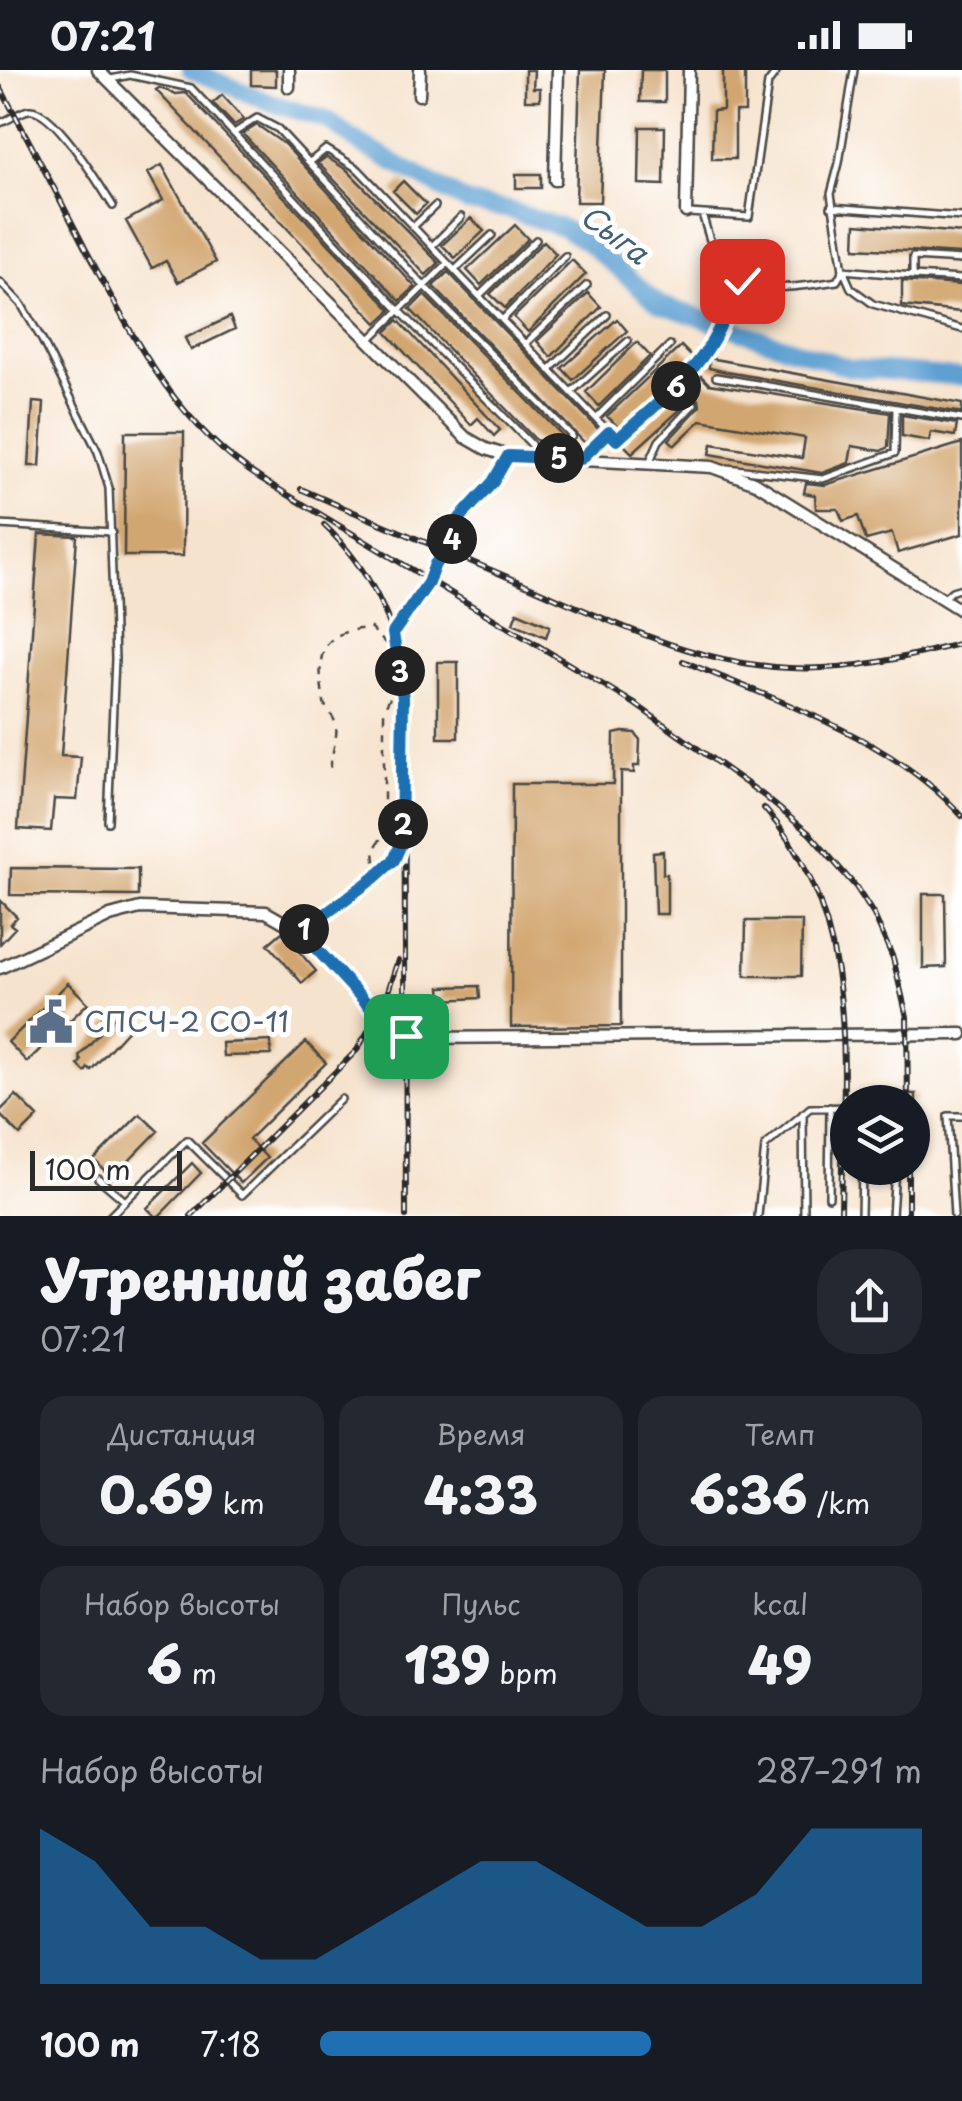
<!DOCTYPE html>
<html lang="ru">
<head>
<meta charset="utf-8">
<style>
  body { margin:0; font-family:"Playpen Sans",sans-serif; background:#242831; color:#f1f3f6; height:100vh; display:flex; flex-direction:column; font-size:38px; white-space:nowrap }
  * { box-sizing:border-box; margin:0 }
  p { font-size:32px; color:#9ea1a6 }
  .icon { flex:none; width:55px; height:55px; fill:none; stroke:currentColor; stroke-width:2; stroke-linecap:round; stroke-linejoin:round }
  .map { position:relative; height:1146px; overflow:hidden }
  .side { display:flex; flex-direction:column; background:#171b24; flex:1 }
  .side>* { flex:none }
  .buttons { position:absolute; left:830px; top:1015px; display:grid; gap:20px }
  .buttons a { display:grid; place-items:center; width:100px; height:100px; border-radius:50%; background:#171b24; box-shadow:0 2px 8px #0004; font-size:50px }
  .scale { position:absolute; left:30px; bottom:25px; width:152px; box-sizing:border-box; padding-left:10px; border:5px solid #2b2b2b; border-top:0; font-size:28px; line-height:35px; white-space:nowrap; color:#2b2b2b; -webkit-text-stroke:8px #fff; paint-order:stroke }
  .pin { position:absolute; display:grid; place-items:center; width:85px; height:85px; color:#fff; margin:-42px; border-radius:20px; box-shadow:0 5px 15px #0006 }
  .km { position:absolute; width:50px; height:50px; margin:-25px; border-radius:50%; background:#222; color:#fff; font-size:28px; line-height:50px; text-align:center }
  .round { display:grid; place-items:center; flex:none; width:105px; height:105px; border-radius:40px; background:#242831 }
  .overview { display:flex; align-items:center; justify-content:space-between; height:170px; padding:0 40px }
  h1 { font-size:55px; font-weight:800; line-height:75px }
  .figures { display:grid; grid-template-columns:repeat(3,1fr); gap:15px; height:170px; padding:10px 40px }
  .figures div { display:grid; align-content:center; border-radius:25px; background:#242831; text-align:center }
  .figures b { font-size:50px; font-weight:800 }
  .figures small { font-size:28px; font-weight:400 }
  .figures p { font-size:28px }
  .chart { height:280px; padding:20px 40px }
  .chart p { display:flex; justify-content:space-between }
  .chart svg { width:100%; height:180px; margin-top:10px; fill:#1f6fb2; opacity:.7 }
  ul { padding:0 40px; list-style:none; font-size:32px }
  li { display:grid; grid-template-columns:160px 120px 1fr; align-items:center; height:75px }
  li i { height:25px; border-radius:12px; background:#1f6fb2 }
  .status { display:flex; justify-content:space-between; align-items:center; height:70px; padding:0 50px; background:#171b24; direction:ltr }
  .status svg { height:28px; fill:currentColor }
  .map>svg:first-child { display:block }
  .lines { fill:none; stroke-linecap:round; stroke-linejoin:round }
  .river { stroke:#5ea0d2; stroke-width:18 }
  .building { fill:#d2a670 }
  .lane-casing { stroke:#494743; stroke-width:10 }
  .street-casing { stroke:#494743; stroke-width:15 }
  .path { stroke:#494743; stroke-width:2.5; stroke-dasharray:8 8; stroke-linecap:butt }
  .lane { stroke:#fff; stroke-width:5 }
  .street { stroke:#fff; stroke-width:10 }
  .rail-casing { stroke:#2b2b2b; stroke-width:6 }
  .rail { stroke:#fff; stroke-width:2.5; stroke-dasharray:8; stroke-linecap:butt }
  .route-casing { stroke:#fff; stroke-width:20 }
  .route { stroke:#1f6fb2; stroke-width:12 }
  .labels { text-anchor:middle; stroke-width:10; stroke-linejoin:round; paint-order:stroke }
  .service-label { font-size:28px; fill:#4e5e75; stroke:#fff; text-anchor:start }
  .water-label { font-size:30px; font-style:italic; fill:#426076; stroke:#fff }
</style>
</head>
<body>
<div class="status"><b>07:21</b><svg viewBox="0 0 49 12"><path d="M0 12V9h3v3zM5 12V6h3v6zM10 12V3h3v9zM15 12V0h3v12zM26 1h20v11H26zM47 4h2v5h-2z"/></svg></div>
<div class="map">
<svg width="962" height="1146" viewBox="0 0 962 1146">
  <rect width="100%" height="100%" fill="#fff"/>
  <filter id="ink" filterUnits="userSpaceOnUse"><feTurbulence type="fractalNoise" baseFrequency=".01" numOctaves="2"/><feDisplacementMap in="SourceGraphic" scale="20" xChannelSelector="R" yChannelSelector="G"/><feConvolveMatrix kernelMatrix="1 2 1 2 8 2 1 2 1" color-interpolation-filters="sRGB"/></filter>
  <filter id="wash" filterUnits="userSpaceOnUse"><feTurbulence type="fractalNoise" baseFrequency=".0048" numOctaves="4" result="noise"/><feDisplacementMap in="SourceGraphic" scale="40" xChannelSelector="R" yChannelSelector="G"/><feGaussianBlur stdDeviation="2.25" result="paint"/><feColorMatrix in="noise" values="0 0 0 0 0 0 0 0 0 0 0 0 0 0 0 0 0 1.4 0 .05"/><feComposite in="paint" operator="in"/></filter>
  <g filter="url(#wash)">
    <rect width="100%" height="100%" fill="#f6e3cd"/>
    <g class="lines">
      <path class="river" d="M191 0 271 33 327 50 357 72 468 133 509 140 563 158 590 175 659 234 850 298 962 307"/>
    </g>
    <g id="blocks">
      <path class="building" d="M251 0H276V16L251 15Z
        M525 0H534L533 18H540V30H525Z
        M580 0H605L600 132H576Z
        M641 0H665V32H640Z
        M723 0H745V42H735V89H712L713 41 723 40Z
        M159 18 176 24 186 23 391 240 377 253 156 20Z
        M222 25 244 49 234 55 213 33Z
        M257 55 284 74 415 217 400 231 243 64Z
        M640 57H665L664 115 639 114Z
        M326 87 347 100 439 193 426 205 318 93Z
        M162 95 216 192 178 212 166 191 152 198 126 151 163 130 148 103Z
        M516 104H541V118H516Z
        M403 111 426 134 416 144 393 121Z
        M471 148 484 161 455 188 442 175Z
        M856 154 962 163V184L855 178Z
        M515 155 528 169 481 215 467 200Z
        M544 171 556 184 505 238 490 224Z
        M572 190 586 204 528 262 514 247Z
        M448 202 599 360 585 373 433 216Z
        M902 211 962 215V242L902 236Z
        M588 223 601 237 551 287 537 271Z
        M424 225 562 365 552 375 547 370 543 374 535 369 410 239Z
        M230 247 235 259 191 280 185 268Z
        M617 249 627 261 573 310 562 298Z
        M398 250 500 360 494 366 478 348 471 355 386 262Z
        M637 272 650 286 599 336 586 322Z
        M681 276 694 289 620 359 607 346Z
        M709 288 962 334V343L727 302 709 298Z
        M700 305 709 314 890 343 888 377 881 381 852 376 849 393 822 403 710 384 712 374 802 388 805 368 701 350 675 375 669 370 700 336 699 330 693 328 632 383 624 375 628 368Z
        M33 332 44 333 40 396H29Z
        M902 345 957 354 955 366 931 362 929 371 902 366Z
        M125 362H184L183 486H124Z
        M962 373V464L898 483 892 463 866 470 858 446 843 451 838 439H816L815 425 804 423 806 413 825 415Z
        M39 464 77 466 61 686 81 687 77 730 54 729 51 761 18 759Z
        M517 542 550 556 546 567 513 553Z
        M438 592H458V668H438Z
        M623 662 635 663 640 670 639 696H634V703L621 702V956L511 957 512 714H613L614 664Z
        M663 781V804H667V844H655L653 782Z
        M11 798 138 799V826L10 825Z
        M923 824H945L946 897 923 898Z
        M0 830 17 847 10 854 15 858 0 874Z
        M746 851H802L801 906H745Z
        M282 862 316 901 302 913 268 874Z
        M68 913 88 933 27 992 8 972Z
        M479 916 480 928 442 930 441 917Z
        M118 943 131 956 91 1000 88 998 85 1002 78 995 81 991 79 986Z
        M271 971V985L223 986 222 973Z
        M306 972 326 993 249 1069 267 1088 241 1113 202 1073Z
        M879 1023 916 1024V1032H879Z
        M16 1025 38 1047 20 1065 0 1045V1041Z
        M140 1044 158 1061 112 1108 94 1090Z
        M192 1093 201 1103 159 1146H155L147 1138Z"/>
    </g>
  </g>
  <g filter="url(#ink)">
    <use href="#blocks" fill-opacity="0" stroke="#494743" stroke-width="2.5"/>
    <g class="lines">
      <g class="lane-casing">
        <path id="lane" d="M854 0 839 93 831 124 843 200 851 218 873 234 962 259
          M111 9 130 5 191 18 399 240 531 374 533 386
          M0 53C9 50 21 41 29 40 53 37 101 117 113 136
          M234 63 257 48 278 59 424 216 572 366 556 386
          M310 92 326 79 358 99 609 362
          M831 137 962 147
          M689 143 749 147 768 13 778 0
          M702 144C707 159 710 175 718 189 739 229 801 217 837 211L843 200 913 206V187L962 190
          M413 157 435 136
          M432 176 461 147
          M455 200 492 165
          M913 206 962 209
          M0 212 21 234 42 270 98 382 109 418 115 589 108 752
          M479 226 536 170
          M502 250 565 186
          M368 271 448 193
          M525 274 587 215
          M549 300 607 245
          M716 307 962 349
          M571 322 628 271
          M596 348 670 275
          M583 387 609 362 617 370 699 294
          M649 393 659 371 694 334
          M727 398 823 409 895 383 896 339
          M0 455 112 462
          M943 529 952 521 962 518
          M803 1043 804 1146
          M98 1108 125 1131
          M829 1127 830 1037
          M110 1146 187 1070 242 1125 341 1029
          M758 1146 765 1076 810 1038 848 1037
          M861 1146 862 1098
          M892 1146 895 1098
          M954 1146 948 1046H962"/>
      </g>
      <g class="street-casing">
        <path id="street" d="M98 0 465 367 486 379 508 386 712 397 756 413 962 541
          M289 17V0
          M419 25 420 0
          M555 110 558 0
          M686 142 689 0
          M0 898 110 846 140 838 266 842 301 862 372 939 401 963 414 968 962 964"/>
      </g>
      <path class="path" d="M703 289 728 240 731 213
        M377 803 397 786 402 768V616L393 563 428 513 435 494 451 476 453 461 460 447 493 413 505 395
        M310 855 376 804 374 780 384 763V639L396 616 387 575 371 558C318 561 316 585 324 632 325 639 333 645 335 652 340 664 330 684 331 698"/>
      <use href="#lane" class="lane"/>
      <use href="#street" class="street"/>
      <g class="rail-casing">
        <path id="rail" d="M0 17C29 71 58 125 86 180 132 265 176 355 260 408L635 634 763 725 810 764 856 817 874 845 893 888 907 947 908 1032
          M301 419C375 452 450 482 524 514 610 551 695 594 790 598 849 601 905 588 962 573
          M324 455C369 498 396 552 404 614L406 1146
          M683 591C779 632 891 667 962 746
          M764 738C865 851 842 1006 841 1146
          M908 1098V1146
          M191 1146 357 980 384 934 398 890"/>
      </g>
      <use href="#rail" class="rail"/>
    </g>
  </g>
  <g class="lines" filter="url(#ink)">
    <g class="route-casing">
      <path id="route" d="M406 966 372 939 301 862 374 808 394 790 401 774 403 628 393 563 428 513 435 494 451 476 454 461 460 448 493 412 508 386 581 389 609 362 617 370C667 324 730 281 731 206L742 211"/>
    </g>
    <use href="#route" class="route"/>
  </g>
  <defs>
    <g id="civic-bare" transform="scale(3.45)"><path d="M-.6-6.5H3V-4.5H.6V-3L4-1V1h2V6H-6V1h2V-1L-.6-3ZM-1.2 2.5V6h2.4V2.5Z" fill="#5c6f8a" stroke="#fff" stroke-width="2.5" paint-order="stroke"/></g>
  </defs>
  <g fill-rule="evenodd">
    <use href="#civic-bare" x="51" y="952"/>
  </g>
  <g class="labels">
    <g class="service-label">
      <text x="84" y="962">СПСЧ-2 СО-11</text>
    </g>
    <g class="water-label">
      <text transform="translate(614 165) rotate(37)" y="10">Сыга</text>
    </g>
  </g>
</svg>
<div class="buttons">
<a><svg class="icon" aria-label="layers" viewBox="0 0 24 24"><path d="M12 4l9 5-9 5-9-5zM3 14l9 5 9-5"/></svg></a>
</div>
<div class="scale">100 m</div>
<div class="pin" style="left:406px;top:966px;background:#1e9e55"><svg class="icon" aria-label="arrive" viewBox="0 0 24 24"><path d="M6 21V4h12l-3 4 3 4H6"/></svg></div>
<div class="pin" style="left:742px;top:211px;background:#d93025"><svg class="icon" aria-label="check" viewBox="0 0 24 24"><path d="M5 12l5 5 9-10"/></svg></div>
<b class="km" style="left:304px;top:859px">1</b>
<b class="km" style="left:403px;top:754px">2</b>
<b class="km" style="left:400px;top:601px">3</b>
<b class="km" style="left:452px;top:469px">4</b>
<b class="km" style="left:559px;top:388px">5</b>
<b class="km" style="left:676px;top:316px">6</b>
</div>
<section class="side">
<div class="overview"><div><h1>Утренний забег</h1><p>07:21</p></div><a class="round"><svg class="icon" aria-label="share" viewBox="0 0 24 24"><path d="M12 15V3M7 8l5-5 5 5M5 13v7h14v-7"/></svg></a></div>
<div class="figures">
<div><p>Дистанция</p><b>0.69<small> km</small></b></div>
<div><p>Время</p><b>4:33</b></div>
<div><p>Темп</p><b>6:36<small> /km</small></b></div>
</div>
<div class="figures">
<div><p>Набор высоты</p><b>6<small> m</small></b></div>
<div><p>Пульс</p><b>139<small> bpm</small></b></div>
<div><p>kcal</p><b>49</b></div>
</div>
<div class="chart"><p><span>Набор высоты</span>287–291 m</p>
<svg viewBox="0 0 160 44" preserveAspectRatio="none"><path d="M0 44V6L10 14L20 30L30 30L40 38L50 38L60 30L70 22L80 14L90 14L100 22L110 30L120 30L130 22L140 6L150 6L160 6V44z"/></svg>
</div>
<ul>
<li><b>100 m</b>7:18<i style="width:55%"></i></li>
</ul>
</section>
</body>
</html>
